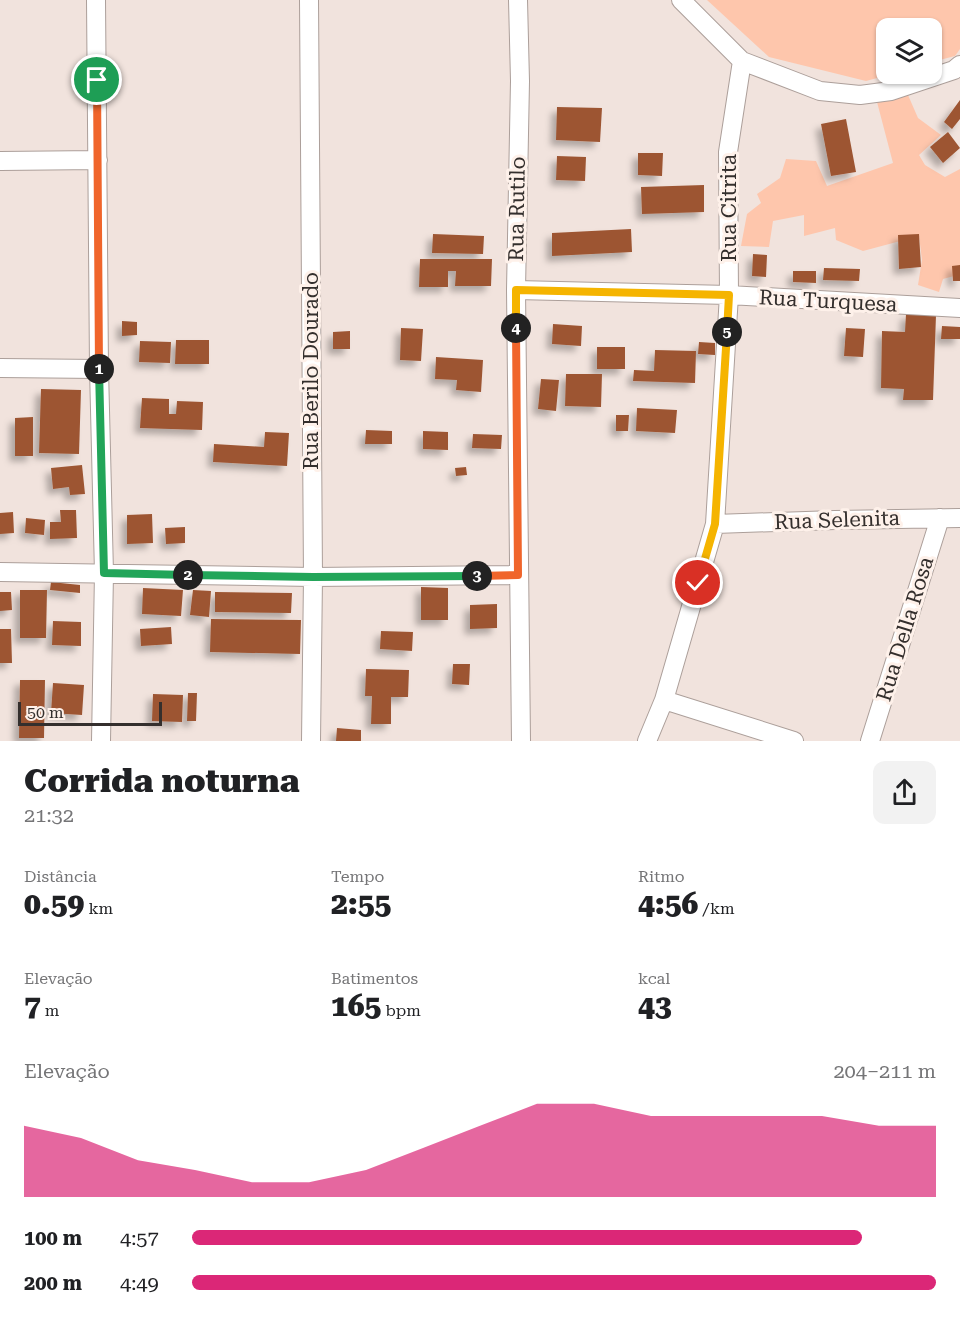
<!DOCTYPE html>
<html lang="pt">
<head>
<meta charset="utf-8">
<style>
  body { margin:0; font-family:"Roboto Serif",serif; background:#f2f2f2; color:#202124; height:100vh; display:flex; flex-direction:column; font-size:22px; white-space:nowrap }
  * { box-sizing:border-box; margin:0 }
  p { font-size:20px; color:#757577 }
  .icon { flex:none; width:33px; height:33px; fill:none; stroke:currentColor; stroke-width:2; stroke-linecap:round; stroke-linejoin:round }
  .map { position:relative; height:741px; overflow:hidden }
  .side { display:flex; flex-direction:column; background:#fff; flex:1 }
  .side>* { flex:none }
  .tools { position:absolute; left:876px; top:18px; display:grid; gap:12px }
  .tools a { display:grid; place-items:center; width:66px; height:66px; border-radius:12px; background:#fff; box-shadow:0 2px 4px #0004; font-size:30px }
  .scale { position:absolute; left:18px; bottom:15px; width:144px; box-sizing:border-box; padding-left:6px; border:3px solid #342f2d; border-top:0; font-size:16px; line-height:21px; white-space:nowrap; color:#342f2d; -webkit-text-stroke:4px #fef1ea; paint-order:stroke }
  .pin { position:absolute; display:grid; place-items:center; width:51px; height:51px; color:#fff; margin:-26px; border:3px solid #fff; border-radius:50%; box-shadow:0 2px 6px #0007 }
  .km { position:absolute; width:30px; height:30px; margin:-15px; border-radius:50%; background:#222; color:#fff; font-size:16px; line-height:30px; text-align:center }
  .round { display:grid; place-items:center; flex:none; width:63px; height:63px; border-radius:12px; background:#f2f2f2 }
  .headline { display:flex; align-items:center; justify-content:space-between; height:102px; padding:0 24px }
  h1 { font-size:33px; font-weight:800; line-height:45px }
  .metrics { display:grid; grid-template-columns:repeat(3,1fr); gap:9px; height:102px; padding:6px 24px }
  .metrics div { display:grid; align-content:center }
  .metrics b { font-size:30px; font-weight:800 }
  .metrics small { font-size:16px; font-weight:400 }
  .metrics p { font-size:16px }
  .chart { height:168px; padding:12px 24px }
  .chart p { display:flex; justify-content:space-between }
  .chart svg { width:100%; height:108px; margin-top:6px; fill:#db2777; opacity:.7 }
  ul { padding:0 24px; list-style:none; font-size:20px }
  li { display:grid; grid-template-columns:96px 72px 1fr; align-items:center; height:45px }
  li i { height:15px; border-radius:8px; background:#db2777 }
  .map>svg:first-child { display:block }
  .green { fill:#fec6ac }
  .building { fill:#9d5532; filter:url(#shadow) }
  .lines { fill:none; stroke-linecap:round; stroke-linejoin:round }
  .street-casing { stroke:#ac9f9a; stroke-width:20 }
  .street { stroke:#fff; stroke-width:18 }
  .split-1-casing { stroke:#fff; stroke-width:12 }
  .split-2-casing { stroke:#fff; stroke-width:12 }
  .split-3-casing { stroke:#fff; stroke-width:12 }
  .split-4-casing { stroke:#fff; stroke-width:12 }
  .split-5-casing { stroke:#fff; stroke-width:12 }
  .split-6-casing { stroke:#fff; stroke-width:12 }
  .split-1 { stroke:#f0652b; stroke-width:8 }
  .split-2 { stroke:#22a559; stroke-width:8 }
  .split-3 { stroke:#22a559; stroke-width:8 }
  .split-4 { stroke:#f0652b; stroke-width:8 }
  .split-5 { stroke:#f5b400; stroke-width:8 }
  .split-6 { stroke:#f5b400; stroke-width:8 }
  .labels { text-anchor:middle; stroke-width:6; stroke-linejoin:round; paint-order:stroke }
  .street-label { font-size:21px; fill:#342f2d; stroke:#fef1ea }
</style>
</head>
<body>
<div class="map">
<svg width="960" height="741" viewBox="0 0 960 741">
  <defs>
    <filter id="shadow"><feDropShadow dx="-5.5" dy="5.5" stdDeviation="3" flood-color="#0004"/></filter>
  </defs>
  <rect width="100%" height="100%" fill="#f1e3dd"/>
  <path class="green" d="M707 0H960V49L955 56 932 62V28H886V74H892L866 81 769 57Z
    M908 95 918 118 941 135 919 155 925 165 945 177 960 169V280L954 276 943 279 939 292 918 285 922 260 919 236 863 251 836 240 835 228 804 236V215L773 221 769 247 741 246 747 214 761 203 757 194 780 178 786 159 816 161 827 186 893 163 877 102Z"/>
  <path class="building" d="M960 100V119L952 129 944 122Z
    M557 107 602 108 600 142 556 140Z
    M846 119 856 172 831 176 821 124Z
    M948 132 960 148 943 163 930 147Z
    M638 153H663L662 176 638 175Z
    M557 156 586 157 585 181 556 180Z
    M704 185V212L642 214 641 187Z
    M631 229 632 252 552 256V233Z
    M433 234 484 236 483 254 432 253Z
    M919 234 921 267 899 269 898 235Z
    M753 254 767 255 766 277 752 276Z
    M420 259H492L491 286H455L456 271H448V287H419Z
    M960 265V281H953L952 266Z
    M824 268 860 269 859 281 823 280Z
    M793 271H816V283L793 282Z
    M906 314 936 315 933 400H903L904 389 881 388 882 331 905 332Z
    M122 321 137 322V335L122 336Z
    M553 324 582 326 581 346 552 344Z
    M942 326 960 327V339H941Z
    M401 328 423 329 421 361 400 360Z
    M846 328 865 329 863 357 844 356Z
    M350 331V349H333V332Z
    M176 340H209V364H175Z
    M140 341 171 342 170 363 139 362Z
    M699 342 715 343V355L698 354Z
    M597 347H625V369H597Z
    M655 350 696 351 695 383 633 381 634 370 654 371Z
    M436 357 483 360 481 392 456 390 457 380 435 379Z
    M566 374H602L601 407 565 406Z
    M541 379 559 380 556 411 538 409Z
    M41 389 81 390 79 454 39 453Z
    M142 398 169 399V414H176L177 401 203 402 202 430 140 428Z
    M637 408 677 410 675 433 636 431Z
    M616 415H629L628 431H616Z
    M33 417V456H15V418Z
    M366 430 392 431V444H365Z
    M423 431 448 432V450L423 449Z
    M265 432 289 433 287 466 213 462 214 444 264 447Z
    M473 434 502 435 501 449 472 448Z
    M82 465 85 494 70 495 69 487 53 489 51 468Z
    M466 467 467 475 456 476 455 468Z
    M60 510H76L77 538 50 539V522H61Z
    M13 512 14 533 0 534V513Z
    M152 514 153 543 127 544V515Z
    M26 518 45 520 44 535 25 533Z
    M185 527V543L166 544 165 528Z
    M51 582 80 585V593L50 590Z
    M421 587 448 588V620H421Z
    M143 588 183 590 181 616 142 614Z
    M20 590H47L46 638H20Z
    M193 590 211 591 209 617 190 615Z
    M0 592H11L12 610 0 611Z
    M215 592 292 593 291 613 215 612Z
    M497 604V628L470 629V605Z
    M211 619 301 620 300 654 210 652Z
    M53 621 81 622V646L52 645Z
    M171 627 172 644 141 646 140 629Z
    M0 629H11L12 663H0Z
    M381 631 413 632 412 651 380 649Z
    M453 664H470L469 685 452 684Z
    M366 669 409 670 408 697H391V724H371L372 696H365Z
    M20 680H45L44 738H19Z
    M53 683 84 685 82 715 51 713Z
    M188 693H197L196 721H187Z
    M153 694 183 695 182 722 152 721Z
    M337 728 361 730V741H336Z"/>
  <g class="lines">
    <g class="street-casing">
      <path id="street" d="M96 0 99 369 104 573 101 741
        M309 0 313 577 311 741
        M518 0 520 81 516 290 521 741
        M681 0 742 61 820 91 860 95 891 91 954 70 960 65
        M0 161 98 160
        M516 290 729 295 960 308
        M0 368 99 369
        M715 524 835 520 960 518
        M0 572 313 577 518 575
        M664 700 794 741
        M647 741 664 700 715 524 729 295 728 152 742 61
        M870 741 940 518"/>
    </g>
    <use href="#street" class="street"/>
  </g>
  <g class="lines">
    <g class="split-1-casing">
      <path id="split-1" d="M97 80 99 369"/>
    </g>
    <g class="split-2-casing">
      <path id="split-2" d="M99 369 104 573 188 575"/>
    </g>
    <g class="split-3-casing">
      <path id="split-3" d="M188 575 313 577 477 576"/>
    </g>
    <g class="split-4-casing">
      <path id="split-4" d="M477 576 518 575 516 328"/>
    </g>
    <g class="split-5-casing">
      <path id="split-5" d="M516 328V290L729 295 727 332"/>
    </g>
    <g class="split-6-casing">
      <path id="split-6" d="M698 583 715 524 727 332"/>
    </g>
    <use href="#split-1" class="split-1"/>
    <use href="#split-2" class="split-2"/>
    <use href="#split-3" class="split-3"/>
    <use href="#split-4" class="split-4"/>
    <use href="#split-5" class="split-5"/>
    <use href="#split-6" class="split-6"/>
  </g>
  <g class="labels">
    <g class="street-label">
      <text transform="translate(729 208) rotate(-90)" y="7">Rua Citrita</text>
      <text transform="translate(517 209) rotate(-89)" y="7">Rua Rutilo</text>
      <text transform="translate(828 301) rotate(3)" y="7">Rua Turquesa</text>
      <text transform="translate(311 371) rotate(-90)" y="7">Rua Berilo Dourado</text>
      <text transform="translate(837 520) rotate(-2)" y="7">Rua Selenita</text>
      <text transform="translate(905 629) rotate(-73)" y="7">Rua Della Rosa</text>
    </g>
  </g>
</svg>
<div class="tools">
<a><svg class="icon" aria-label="layers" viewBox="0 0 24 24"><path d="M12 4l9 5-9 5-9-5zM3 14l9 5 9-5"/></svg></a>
</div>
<div class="scale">50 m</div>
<div class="pin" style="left:97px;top:80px;background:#1e9e55"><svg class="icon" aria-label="arrive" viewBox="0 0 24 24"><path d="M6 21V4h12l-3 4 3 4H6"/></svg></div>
<div class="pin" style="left:698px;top:583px;background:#d93025"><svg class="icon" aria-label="check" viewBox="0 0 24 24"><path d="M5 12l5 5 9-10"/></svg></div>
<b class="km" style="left:99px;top:369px">1</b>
<b class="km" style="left:188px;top:575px">2</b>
<b class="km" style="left:477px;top:576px">3</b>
<b class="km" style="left:516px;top:328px">4</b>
<b class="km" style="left:727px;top:332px">5</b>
</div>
<section class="side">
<div class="headline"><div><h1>Corrida noturna</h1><p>21:32</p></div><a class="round"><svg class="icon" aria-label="share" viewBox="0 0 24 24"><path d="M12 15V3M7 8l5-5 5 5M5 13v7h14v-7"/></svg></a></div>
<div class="metrics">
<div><p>Distância</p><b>0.59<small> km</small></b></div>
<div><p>Tempo</p><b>2:55</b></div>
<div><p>Ritmo</p><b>4:56<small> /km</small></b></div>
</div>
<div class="metrics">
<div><p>Elevação</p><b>7<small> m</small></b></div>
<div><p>Batimentos</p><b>165<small> bpm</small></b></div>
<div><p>kcal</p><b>43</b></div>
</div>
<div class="chart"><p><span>Elevação</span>204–211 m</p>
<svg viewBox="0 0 160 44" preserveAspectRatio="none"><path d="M0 44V15L10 20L20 29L30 33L40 38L50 38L60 33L70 24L80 15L90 6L100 6L110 11L120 11L130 11L140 11L150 15L160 15V44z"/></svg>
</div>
<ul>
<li><b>100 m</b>4:57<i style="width:90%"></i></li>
<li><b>200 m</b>4:49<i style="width:100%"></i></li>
</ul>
</section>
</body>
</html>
